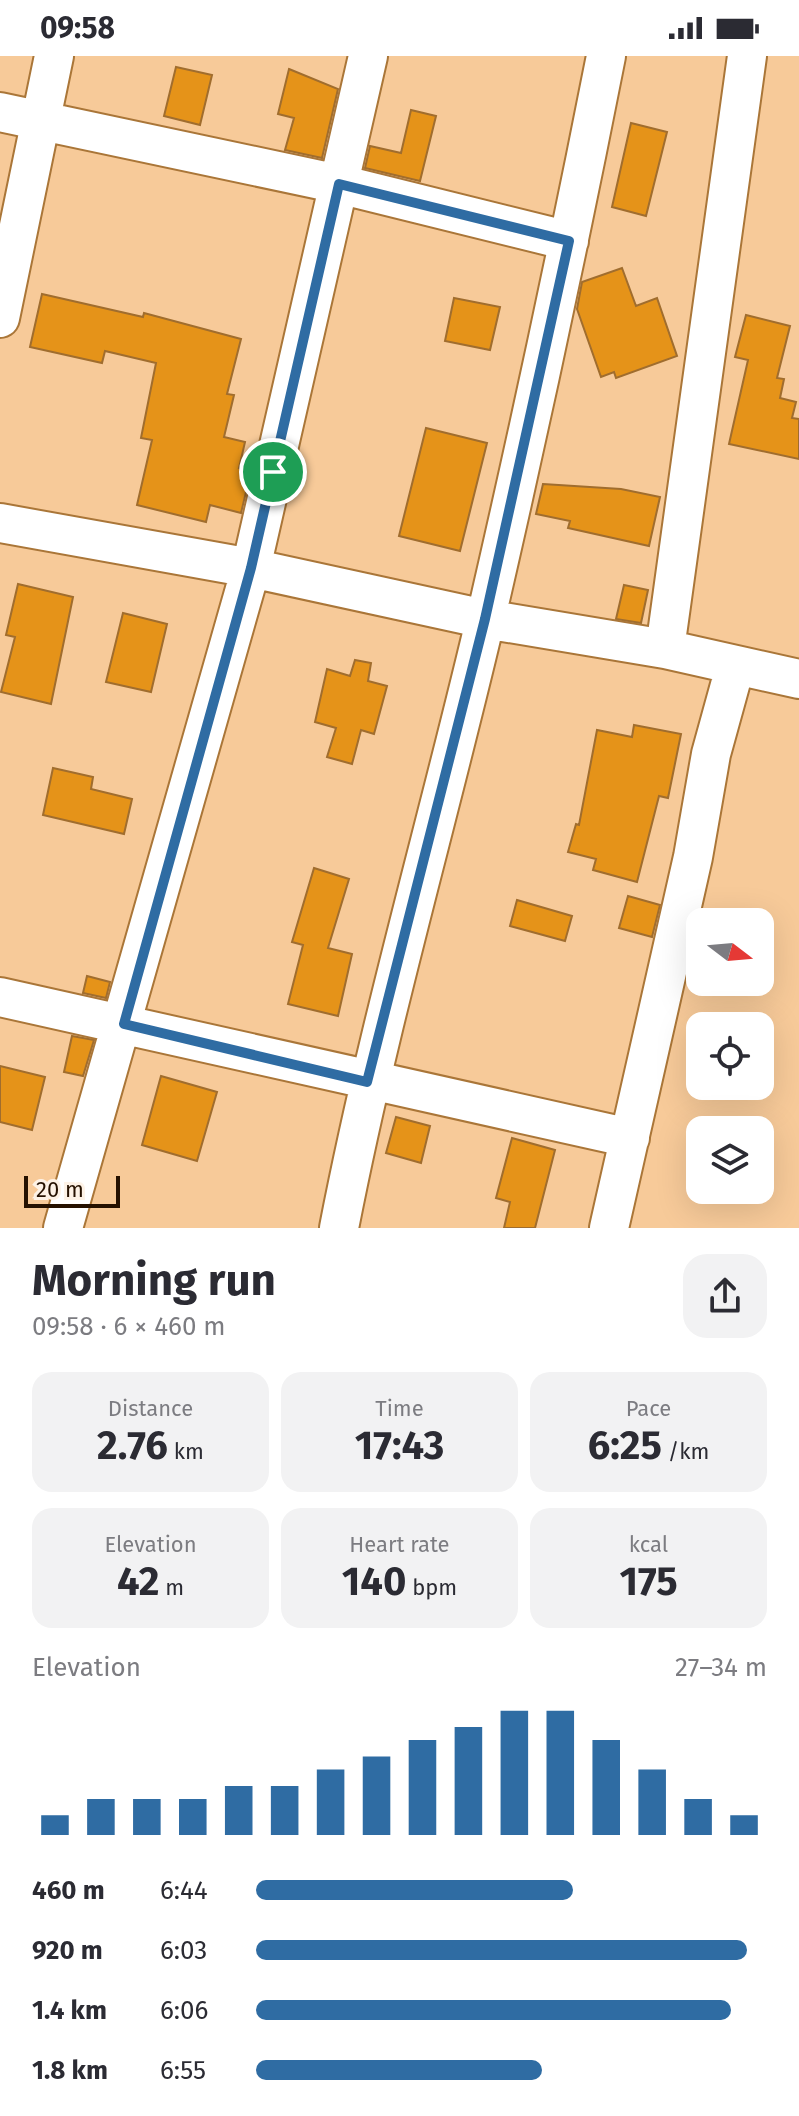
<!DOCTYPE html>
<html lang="en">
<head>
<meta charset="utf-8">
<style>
  body { margin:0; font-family:"Fira Sans",sans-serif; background:#f2f2f3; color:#2b2b33; height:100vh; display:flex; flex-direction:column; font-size:30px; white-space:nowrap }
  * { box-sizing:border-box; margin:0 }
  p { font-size:26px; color:#7c7c81 }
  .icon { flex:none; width:44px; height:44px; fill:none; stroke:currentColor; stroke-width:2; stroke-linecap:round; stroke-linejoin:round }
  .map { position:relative; height:1172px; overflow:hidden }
  .sheet { display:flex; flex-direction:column; background:#fff; flex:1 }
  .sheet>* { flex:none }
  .needle { width:52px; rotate:106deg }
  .controls { position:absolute; left:686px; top:852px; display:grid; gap:16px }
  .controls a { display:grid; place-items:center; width:88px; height:88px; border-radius:16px; background:#fff; box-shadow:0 8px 32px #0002; font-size:40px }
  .scale { position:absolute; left:24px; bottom:20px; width:96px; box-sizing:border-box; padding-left:8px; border:4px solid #251100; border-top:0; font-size:22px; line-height:28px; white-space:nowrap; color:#251100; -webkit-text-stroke:6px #fdf2e6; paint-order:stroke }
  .pin { position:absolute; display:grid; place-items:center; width:68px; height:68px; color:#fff; margin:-34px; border:4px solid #fff; border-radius:50%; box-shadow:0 2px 8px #0007 }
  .round { display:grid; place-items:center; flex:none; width:84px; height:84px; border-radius:24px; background:#f2f2f3 }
  .summary { display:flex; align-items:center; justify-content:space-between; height:136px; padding:0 32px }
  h1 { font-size:44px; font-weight:700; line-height:60px }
  .figures { display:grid; grid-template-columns:repeat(3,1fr); gap:12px; height:136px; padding:8px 32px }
  .figures div { display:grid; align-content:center; border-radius:20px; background:#f2f2f3; text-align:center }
  .figures b { font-size:40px; font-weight:700 }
  .figures small { font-size:22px; font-weight:400 }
  .figures p { font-size:22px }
  .chart { height:224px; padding:16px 32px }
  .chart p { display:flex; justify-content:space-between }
  .chart svg { width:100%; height:144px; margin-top:8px; stroke:#2f6ca3; stroke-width:6 }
  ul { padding:0 32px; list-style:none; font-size:26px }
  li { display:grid; grid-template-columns:128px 96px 1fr; align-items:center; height:60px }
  li i { height:20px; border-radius:10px; background:#2f6ca3 }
  .status { display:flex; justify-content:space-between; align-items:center; height:56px; padding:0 40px; background:#fff; direction:ltr }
  .status svg { height:22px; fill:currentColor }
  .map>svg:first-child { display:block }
  .building { fill:#e59319; stroke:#a06d2e; stroke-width:2 }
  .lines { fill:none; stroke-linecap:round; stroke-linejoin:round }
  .street-casing { stroke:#aa7638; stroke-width:42 }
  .street { stroke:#fff; stroke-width:38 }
  .route-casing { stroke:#fff; stroke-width:16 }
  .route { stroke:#2f6ca3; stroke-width:10 }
</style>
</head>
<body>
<div class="status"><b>09:58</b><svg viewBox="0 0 49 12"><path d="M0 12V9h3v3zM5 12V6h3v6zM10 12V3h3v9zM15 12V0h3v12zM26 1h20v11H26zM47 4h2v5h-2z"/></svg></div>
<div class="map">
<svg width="799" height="1172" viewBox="0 0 799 1172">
  <rect width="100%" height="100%" fill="#f7ca99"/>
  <path class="building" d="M176 11 212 19 200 69 164 60Z
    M289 13 338 33 322 102 285 94 294 62 278 58Z
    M411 54 436 60 420 125 365 112 370 90 401 97Z
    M631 67 667 76 646 160 612 151Z
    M622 212 636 250 657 242 677 300 616 322 614 316 601 321 577 253 582 226Z
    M42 238 143 261 144 257 241 283 227 338 234 339 224 381 245 386 239 412 251 415 241 457 210 449 206 466 137 449 152 384 141 382 156 307 105 295 102 307 30 291Z
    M454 242 500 251 490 294 445 285Z
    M746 259 790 270 777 322 784 323 780 342 796 346 792 362 799 363V403L729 388 748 304 735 301Z
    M426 372 487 387 460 495 399 480Z
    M543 428 621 433 660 441 649 490 568 472 570 465 536 458Z
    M18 528 73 541 51 648 1 636 15 581 6 579Z
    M624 529 648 534 641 567 616 563Z
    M123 557 167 568 151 636 106 626Z
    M355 604 371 607 368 625 387 630 374 678 361 674 352 708 327 701 336 672 315 666 327 613 350 620Z
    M634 669 681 678 668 742 659 740 637 826 593 814 596 803 568 796 576 768 579 769 597 674 632 681Z
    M53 712 93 721 91 733 132 743 124 778 43 759Z
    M314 812 349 823 328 892 352 898 338 960 288 948 303 889 292 886Z
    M628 840 660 849 652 881 619 872Z
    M517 844 572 860 565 885 510 870Z
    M87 920 110 926 106 942 83 937Z
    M72 980 94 984 83 1020 64 1016Z
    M0 1010 45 1021 32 1074 0 1066Z
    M161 1020 217 1036 197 1105 142 1089Z
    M396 1061 430 1070 421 1107 386 1097Z
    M512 1082 555 1094 535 1172H504L510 1146 496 1142Z"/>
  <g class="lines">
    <g class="street-casing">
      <path id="street" d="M0 56 339 128 569 185
        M0 262 54 0
        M0 467 251 512 485 563 665 593 799 623
        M665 593 747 0
        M0 941 630 1082
        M63 1172 251 512 368 0
        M339 1172C379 966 438 765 486 561 529 375 569 188 606 0
        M609 1172 693 801 711 698 735 611"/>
    </g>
    <use href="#street" class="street"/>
  </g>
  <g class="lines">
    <g class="route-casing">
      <path id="route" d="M339 128 569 185 485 563 367 1026 124 968 251 512Z"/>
    </g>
    <use href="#route" class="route"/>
  </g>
</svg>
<div class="controls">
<a><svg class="needle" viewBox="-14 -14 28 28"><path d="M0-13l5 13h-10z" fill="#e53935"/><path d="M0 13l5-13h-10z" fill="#7c7c81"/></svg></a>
<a><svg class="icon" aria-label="locate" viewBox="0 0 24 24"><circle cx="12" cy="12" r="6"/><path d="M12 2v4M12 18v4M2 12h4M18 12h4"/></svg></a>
<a><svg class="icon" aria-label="layers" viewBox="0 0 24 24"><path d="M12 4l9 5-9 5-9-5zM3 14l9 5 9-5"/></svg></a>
</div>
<div class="scale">20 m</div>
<div class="pin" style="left:273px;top:416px;background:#1e9e55"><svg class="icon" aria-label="arrive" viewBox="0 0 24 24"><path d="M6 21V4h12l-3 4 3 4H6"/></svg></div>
</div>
<section class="sheet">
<div class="summary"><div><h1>Morning run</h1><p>09:58 · 6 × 460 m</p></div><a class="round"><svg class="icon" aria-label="share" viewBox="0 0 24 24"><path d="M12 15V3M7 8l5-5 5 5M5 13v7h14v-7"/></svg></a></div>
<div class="figures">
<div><p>Distance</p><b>2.76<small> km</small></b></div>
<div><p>Time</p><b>17:43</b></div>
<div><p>Pace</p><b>6:25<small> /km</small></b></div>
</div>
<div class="figures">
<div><p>Elevation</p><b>42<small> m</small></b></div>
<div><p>Heart rate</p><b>140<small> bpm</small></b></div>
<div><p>kcal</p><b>175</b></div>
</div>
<div class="chart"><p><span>Elevation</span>27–34 m</p>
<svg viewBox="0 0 160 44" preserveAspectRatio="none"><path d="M5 44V38M15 44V33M25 44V33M35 44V33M45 44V29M55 44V29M65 44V24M75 44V20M85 44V15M95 44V11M105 44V6M115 44V6M125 44V15M135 44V24M145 44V33M155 44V38"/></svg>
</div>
<ul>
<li><b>460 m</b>6:44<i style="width:62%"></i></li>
<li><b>920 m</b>6:03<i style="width:96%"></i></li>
<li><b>1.4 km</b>6:06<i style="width:93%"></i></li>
<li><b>1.8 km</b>6:55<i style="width:56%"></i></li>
</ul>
</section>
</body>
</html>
